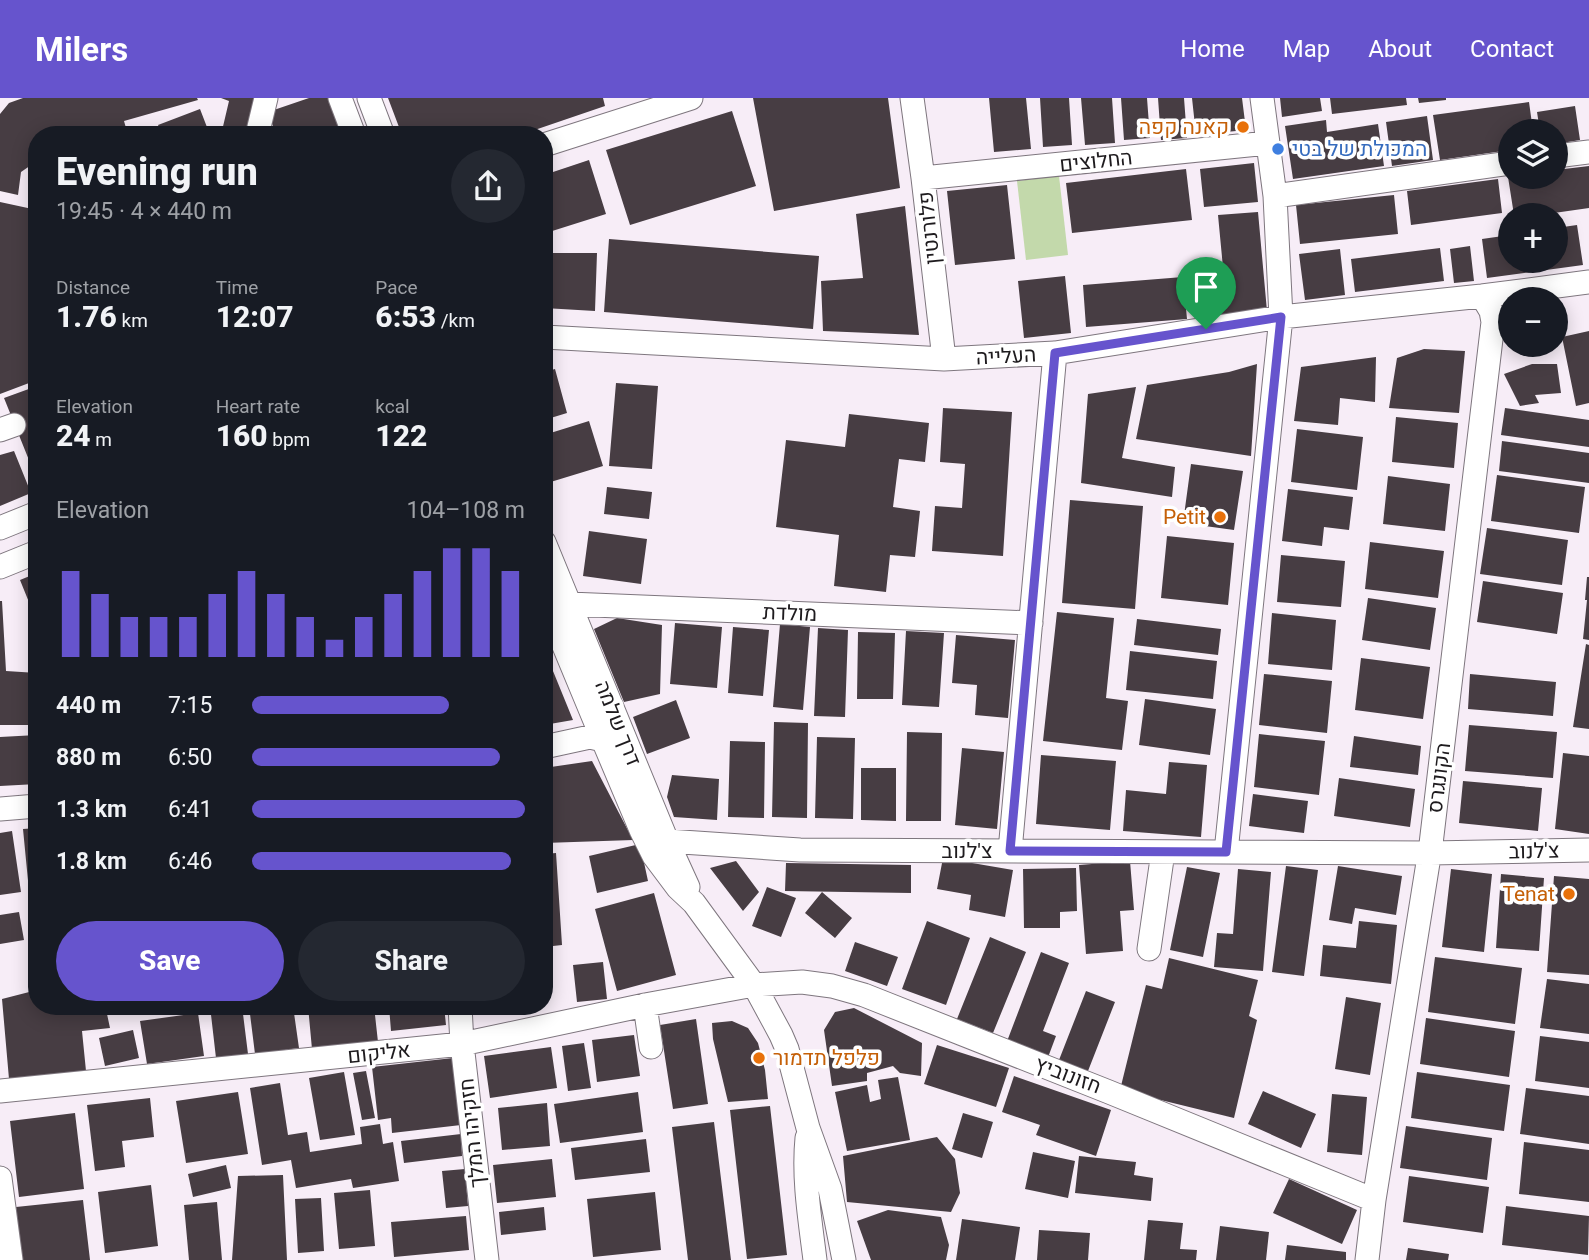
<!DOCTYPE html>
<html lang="en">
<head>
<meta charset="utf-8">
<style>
  body { margin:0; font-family:Roboto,Heebo,sans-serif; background:#242831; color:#f1f3f6; height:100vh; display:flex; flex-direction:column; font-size:26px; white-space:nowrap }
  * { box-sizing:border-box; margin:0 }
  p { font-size:23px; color:#9ea1a6 }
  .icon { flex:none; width:38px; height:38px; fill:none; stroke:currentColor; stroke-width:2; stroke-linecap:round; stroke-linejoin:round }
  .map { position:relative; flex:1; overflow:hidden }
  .panel { position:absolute; left:28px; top:28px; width:525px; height:889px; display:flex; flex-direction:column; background:#171b24; border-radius:28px; box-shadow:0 4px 18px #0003 }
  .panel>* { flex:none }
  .fabs { position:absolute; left:1498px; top:21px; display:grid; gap:14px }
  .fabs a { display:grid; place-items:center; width:70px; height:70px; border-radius:50%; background:#171b24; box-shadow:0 4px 18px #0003; font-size:35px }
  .pin { position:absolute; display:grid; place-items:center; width:60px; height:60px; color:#fff; margin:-72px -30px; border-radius:50% 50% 50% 0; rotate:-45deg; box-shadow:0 0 7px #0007 }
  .pin .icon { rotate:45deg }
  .round { display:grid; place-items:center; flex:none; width:74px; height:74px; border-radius:37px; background:#242831 }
  .headline { display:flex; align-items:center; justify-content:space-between; height:119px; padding:0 28px }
  h1 { font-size:38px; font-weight:800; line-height:52px }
  .metrics { display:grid; grid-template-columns:repeat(3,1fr); gap:10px; height:119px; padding:7px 28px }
  .metrics div { display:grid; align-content:center }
  .metrics b { font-size:30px; font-weight:800 }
  .metrics small { font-size:19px; font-weight:400 }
  .metrics p { font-size:19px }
  .chart { height:196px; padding:14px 28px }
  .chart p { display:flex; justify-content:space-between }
  .chart svg { width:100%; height:126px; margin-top:7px; stroke:#6654cd; stroke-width:6 }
  .action { display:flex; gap:14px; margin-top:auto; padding:14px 28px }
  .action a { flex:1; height:80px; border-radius:42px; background:#6654cd; color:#fff; font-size:28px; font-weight:800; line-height:80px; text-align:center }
  .action a+a { background:#242831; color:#f1f3f6 }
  ul { padding:0 28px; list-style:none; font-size:23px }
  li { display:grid; grid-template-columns:112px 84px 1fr; align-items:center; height:52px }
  li i { height:18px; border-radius:9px; background:#6654cd }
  header { display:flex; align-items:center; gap:42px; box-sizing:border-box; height:98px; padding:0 35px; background:#6654cd; color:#fff }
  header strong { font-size:33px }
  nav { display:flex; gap:38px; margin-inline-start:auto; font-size:24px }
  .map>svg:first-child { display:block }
  .green { fill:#c3d9ab }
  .building { fill:#473d43 }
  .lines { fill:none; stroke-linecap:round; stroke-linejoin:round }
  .minor-casing { stroke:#7e767e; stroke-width:25 }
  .minor { stroke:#fff; stroke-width:23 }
  .route-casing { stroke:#fff; stroke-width:14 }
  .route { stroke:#6654cd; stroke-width:9 }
  .food-dot { fill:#e8710a; stroke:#fff; stroke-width:2.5 }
  .shop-dot { fill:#3f7fe0; stroke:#fff; stroke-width:2.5 }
  .labels { text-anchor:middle; stroke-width:7; stroke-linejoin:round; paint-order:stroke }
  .food-label { font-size:21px; fill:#c56008; stroke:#fff; text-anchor:end }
  .shop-label { font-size:21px; fill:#366cbe; stroke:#fff; text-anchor:start }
  .street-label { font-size:21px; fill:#1e1b1e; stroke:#fff }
</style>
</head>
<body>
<header>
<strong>Milers</strong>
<nav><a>Home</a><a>Map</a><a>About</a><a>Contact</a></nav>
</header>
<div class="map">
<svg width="1589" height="1162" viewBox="0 0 1589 1162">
  <rect width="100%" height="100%" fill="#f7edf7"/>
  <path class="green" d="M1059 78 1068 157 1026 162 1017 83Z"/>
  <path class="building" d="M23 0H197L198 2 124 23 128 37H37V63L21 74 18 97 0 93V16L9 5Z
    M221 0H262L254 37H221L229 3Z
    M309 0H333L345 37H276L268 14Z
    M388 0H603L605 8 520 37H402Z
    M753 0H888L900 90 774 113Z
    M989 0H1026L1031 51 994 54Z
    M1040 0H1069L1072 47 1043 49Z
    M1081 0H1112L1115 45 1085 47Z
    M1121 0H1147L1150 40 1124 42Z
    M1158 0H1184L1187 40 1161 42Z
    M1192 0H1242L1246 32 1196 37Z
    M1280 0H1320L1322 13 1282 19Z
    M1330 0H1406L1407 7 1332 16Z
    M1418 0H1446V2L1419 5Z
    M1529 4 1533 33H1510V52L1440 62 1433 17Z
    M1575 8 1580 42 1556 46V33H1540L1537 14Z
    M200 11 210 37H162L158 27Z
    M732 13 756 88 630 127 606 52Z
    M1427 18 1433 62 1392 68 1386 24Z
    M1326 22 1327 34 1378 26 1384 68 1293 81 1285 28Z
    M589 62 606 116 549 134 544 119V77Z
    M1254 65 1258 104 1204 109 1200 71Z
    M1589 68V110L1540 117H1514L1508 79H1556V72Z
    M1186 71 1192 122 1072 135 1066 85Z
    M1498 81 1502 115 1411 127 1407 93Z
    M1007 87 1015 161 955 167 947 93Z
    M1394 97 1398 136 1300 146 1296 107Z
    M0 104 37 112V282L0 296Z
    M905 108 919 237 823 233 821 183 863 180 856 116Z
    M1258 114 1267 213 1196 219 1193 183 1224 180 1218 117Z
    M1577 127 1583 167 1487 180 1482 141 1510 137V163H1556V130Z
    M609 141 819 158 813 231 604 214Z
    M1470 148 1474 183 1454 185 1450 151Z
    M1440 150 1444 183 1355 194 1351 161Z
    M1340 151 1345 197 1305 202 1299 156Z
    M544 155H597L595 213 544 210Z
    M1065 178 1071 235 1024 240 1018 183Z
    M1183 179 1187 221 1086 229 1083 187Z
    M1589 233V305L1576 308 1562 239Z
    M1424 251 1465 253 1459 315 1389 310 1397 260Z
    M1376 259 1375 304 1340 300 1338 327 1294 323 1301 269Z
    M1257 266 1251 358 1136 341 1147 287 1229 274Z
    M1532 266H1557L1561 295 1535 297 1539 305 1520 308 1504 276Z
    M555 271 567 315 544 322V274Z
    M616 285 658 288 652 371 609 368Z
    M37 288V382L4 300Z
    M1136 289 1122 360 1175 369 1172 399 1081 385 1088 296Z
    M943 310 1012 314 1003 458 932 453 935 408 962 410 965 366 940 364Z
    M1505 310 1589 322V349L1501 337Z
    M849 316 929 325 925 364 899 361 893 409 920 413 915 459 890 457 886 494 834 488 839 437 776 429 786 342 845 349Z
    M1396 319 1458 325 1454 370 1392 364Z
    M589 323 603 368 544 386V337Z
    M1297 331 1363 339 1357 392 1291 384Z
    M1502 343 1589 355V385L1499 373Z
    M14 353 31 395 0 408V357Z
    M1191 366 1243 373 1234 432 1183 425Z
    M1497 377 1585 389 1579 435 1491 423Z
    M1388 378 1450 386 1445 433 1383 426Z
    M607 389 652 394 649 421 604 416Z
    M1288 391 1353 399 1349 432 1324 429 1322 448 1282 443Z
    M1070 402 1143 408 1135 511 1062 505Z
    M1487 430 1568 442 1562 487 1480 476Z
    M589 433 647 441 641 486 583 478Z
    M1167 438 1234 445 1228 507 1161 500Z
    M1370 444 1444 453 1438 500 1365 491Z
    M1281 457 1345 463 1341 509 1277 504Z
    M37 475V524L20 482Z
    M1587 479H1589V542L1583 541 1587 502H1585Z
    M1483 483 1563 495 1557 536 1477 524Z
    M1368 500 1436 510 1430 552 1362 542Z
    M0 503H2L6 573 37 575V627H0Z
    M1057 514 1114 520 1106 600 1128 603 1122 652 1043 643Z
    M1272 515 1336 522 1332 572 1268 566Z
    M617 520 662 527 660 596 624 604 594 531Z
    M1137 521 1221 531 1218 557 1134 547Z
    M675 525 722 529 717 590 670 586Z
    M780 526 810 529 803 612 773 609Z
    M733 529 769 532 763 598 728 595Z
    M818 530 848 532 845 619 814 618Z
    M906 533 944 535 939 609 902 607Z
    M858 534 895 535 893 601H857Z
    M956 537 1015 542 1008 620 975 617 977 587 952 585Z
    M1586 546 1589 547V631L1573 629Z
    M544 552V551L573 622 544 627Z
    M1130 553 1217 563 1213 601 1126 592Z
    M1361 560 1430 569 1423 621 1355 612Z
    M1264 576 1332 583 1327 635 1259 627Z
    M1470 576 1556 584 1553 618 1468 611Z
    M1145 601 1216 611 1210 657 1139 647Z
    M676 602 690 640 647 656 633 619Z
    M774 624 808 625 807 720 772 719Z
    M1469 627 1557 634 1553 680 1465 673Z
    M907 634 942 635 941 723H906Z
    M1259 636 1325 643 1319 697 1254 689Z
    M37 637V686L0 688V639Z
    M1354 638 1421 648 1418 677 1350 669Z
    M817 639 855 640 853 721 815 720Z
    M730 643 765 644 764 720 728 719Z
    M962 650 1004 654 997 731 955 727Z
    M1563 655 1589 658V736L1555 731Z
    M1041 657 1116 663 1110 732 1036 726Z
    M592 663 633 742 544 745V670Z
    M1169 664 1207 667 1201 739 1123 733 1126 692 1166 696Z
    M861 670H896V723L861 722Z
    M672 677 719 681 717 722 674 719 667 699Z
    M1339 680 1415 691 1410 729 1334 718Z
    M1463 683 1542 690 1538 733 1459 725Z
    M1253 696 1308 703 1304 735 1249 728Z
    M37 730V792L29 793 23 731Z
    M12 733 21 794 0 797V735Z
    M640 746 648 783 597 795 589 758Z
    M556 755 562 847 544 849V756Z
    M943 760 1013 772 1005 819 969 812 971 797 937 791Z
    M736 763 759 794 743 813 710 770Z
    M1130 763 1134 812 1120 813 1123 853 1086 856 1079 767Z
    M786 765 911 767V795L785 793Z
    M1286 768 1318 772 1304 878 1272 874Z
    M1338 768 1402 778 1396 817 1355 810 1352 826 1329 822Z
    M1187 769 1220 775 1203 859 1170 852Z
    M1076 770 1077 813 1060 814V830H1024L1023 771Z
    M1238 771 1271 774 1263 873 1214 869 1217 835 1233 836Z
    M1451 771 1492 776 1484 854 1442 849Z
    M1501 776 1544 780 1539 853 1496 850Z
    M1554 778 1589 781V877L1547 874Z
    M767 789 796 800 781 839 752 828Z
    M822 794 852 820 835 840 805 815Z
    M654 795 676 877 617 893 595 811Z
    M19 814 24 842 0 846V817Z
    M927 823 970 840 946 907 902 891Z
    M1359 823 1397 827 1391 886 1320 878 1323 847 1356 850Z
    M990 839 1026 854 993 935 957 921Z
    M855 844 898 859 887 888 845 873Z
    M1041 854 1069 865 1043 933 1056 938 1047 962 1006 946Z
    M1435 859 1522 870 1515 926 1428 914Z
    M1169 860 1258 882 1249 918 1257 922 1234 1020 1120 992 1146 887 1162 891Z
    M603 864 607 901 577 904 573 867Z
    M1547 881 1589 886V936L1540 930Z
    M37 892V908H129L130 911 107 916 110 930 82 933 86 973 9 981 2 901Z
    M1086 893 1115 904 1088 973 1059 962Z
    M1346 899 1381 905 1370 977 1335 971Z
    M210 908H242L248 956 216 960Z
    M249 908H293L299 950 255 956Z
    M308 908H374L378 944 312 951Z
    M389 908H444L446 927 391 933Z
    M854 910 922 945 921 978 900 975 893 968 867 975V983L832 988 824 932 835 914Z
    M198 915 204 958 147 966 140 923Z
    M1426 920 1515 933 1509 979 1420 966Z
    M696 921 708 1006 673 1011 660 927Z
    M732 923 748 930 758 945 765 972 768 1001 728 1004 713 941 712 925Z
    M133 932 139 960 105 968 99 940Z
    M634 937 640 978 597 984 592 942Z
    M1540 938 1589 944V990L1535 983Z
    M584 945 591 990 568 993 562 948Z
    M937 947 1009 970 996 1009 924 986Z
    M551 949 557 990 490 1000 484 958Z
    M453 960 461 1027 392 1035 391 1020 378 1022 372 969Z
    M366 973 375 1020 362 1022 353 975Z
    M344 974 355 1037 320 1042 309 980Z
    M1417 974 1510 987 1504 1033 1411 1020Z
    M1014 978 1111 1012 1096 1058 1036 1037 1040 1027 1002 1014Z
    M898 979 910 1042 847 1053 835 994 867 987 870 1004 881 1001 878 982Z
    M280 985 288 1037 307 1034 310 1054 362 1046 360 1029 380 1026 383 1046 393 1044 399 1083 353 1090 351 1081 296 1090 291 1062 262 1067 250 990Z
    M1526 990 1589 998V1046L1520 1036Z
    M1263 993 1316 1016 1301 1050 1248 1026Z
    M238 994 248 1056 186 1065 176 1003Z
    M638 994 643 1034 560 1045 554 1006Z
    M1332 996 1367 999 1362 1057 1327 1054Z
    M150 1000 154 1039 122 1043 125 1069 95 1073 87 1007Z
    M547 1005 550 1048 502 1052 498 1010Z
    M770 1008 787 1157 747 1161 730 1012Z
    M75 1015 84 1091 19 1099 10 1023Z
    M963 1015 993 1024 982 1060 952 1051Z
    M714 1024 731 1162H688L672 1029Z
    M1406 1028 1492 1040 1487 1082 1400 1070Z
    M461 1036 462 1058 404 1065 401 1043Z
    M937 1039 955 1061 960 1095 951 1114 847 1104 843 1058Z
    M646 1041 650 1074 575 1082 571 1050Z
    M1524 1044 1589 1052V1104L1519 1096Z
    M1033 1054 1075 1063 1068 1100 1025 1091Z
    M1079 1058 1136 1064 1134 1077 1153 1080 1151 1103 1075 1095Z
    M552 1061 556 1099 497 1105 493 1067Z
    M226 1067 231 1090 193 1099 188 1076Z
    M465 1071 468 1108 446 1110 442 1073Z
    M283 1077 287 1162H232L238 1078Z
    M1409 1078 1489 1089 1483 1135 1403 1124Z
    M1289 1081 1357 1112 1342 1146 1273 1115Z
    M151 1087 158 1148 105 1155 98 1094Z
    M370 1092 375 1148 339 1151 334 1095Z
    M655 1094 661 1152 593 1159 587 1101Z
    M321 1100 324 1153 298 1155 295 1101Z
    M83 1102 90 1162H22L16 1109Z
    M217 1104 222 1162H189L184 1107Z
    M1506 1108 1589 1118 1588 1157 1502 1147Z
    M544 1109 546 1132 501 1137 499 1114Z
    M888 1112 941 1119 949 1147 946 1162H871L857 1123Z
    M466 1118 469 1152 394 1159 391 1124Z
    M962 1121 1020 1129 1015 1162H956Z
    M1148 1122 1183 1125 1180 1151 1197 1152 1196 1162H1144Z
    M1220 1128 1269 1134 1266 1162H1216Z
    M1039 1132 1090 1135 1088 1162H1037Z
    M1287 1147 1346 1154V1162H1285Z
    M1408 1150 1449 1156 1448 1162H1406Z"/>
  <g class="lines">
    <g class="minor-casing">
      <path id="minor" d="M340 0 354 37
        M369 0 383 37
        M912 0 923 80 944 261
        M261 37 259 29 266 0
        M544 47 691 0
        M1556 58 1589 54
        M923 80 1268 45
        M1275 98 1510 65
        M544 239 944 261 1055 255 1281 219 1482 198 1589 184
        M0 332 14 327
        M0 430 37 415
        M544 444 667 743 688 789
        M0 469 37 454
        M544 500 603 642 641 732 654 758 678 790 694 805 754 887 781 937 787 951 808 1030 830 1091 844 1162
        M551 516 563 508 569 506 1031 525
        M544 649 590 639 603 642
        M0 711 37 708
        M641 732 659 741 667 743 800 752 1430 755 1589 752
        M1010 753 1055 255
        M1226 754 1281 219 1275 98 1262 0
        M1149 851 1163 754
        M645 907 651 949
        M460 908 462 946 487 1162
        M0 993 462 946 645 907 754 887 802 884 832 888 864 897 1109 994 1374 1102
        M807 1040C803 1080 810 1122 815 1162
        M0 1080 11 1162
        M1367 1162 1374 1102 1431 746 1493 224 1491 213 1482 198"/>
    </g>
    <use href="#minor" class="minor"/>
  </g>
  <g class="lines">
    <g class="route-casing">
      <path id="route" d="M1281 219 1226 754 1010 753 1055 255Z"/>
    </g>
    <use href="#route" class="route"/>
  </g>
  <g class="food-dot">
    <circle cx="1243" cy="29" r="7"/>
    <circle cx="1220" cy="419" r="7"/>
    <circle cx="1569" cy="796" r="7"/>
    <circle cx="759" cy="960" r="7"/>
  </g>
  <circle class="shop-dot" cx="1278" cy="51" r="7"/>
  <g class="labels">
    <g class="food-label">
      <text x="1229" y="36">קאנה קפה</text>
      <text x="1206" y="426">Petit</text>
      <text x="1555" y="803">Tenat</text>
      <text x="773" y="967" text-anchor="start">פלפל תדמור</text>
    </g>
    <g class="shop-label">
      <text x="1292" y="58">המכולת של בטי</text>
    </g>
    <g class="street-label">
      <text transform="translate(1096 63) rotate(-6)" y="7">החלוצים</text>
      <text transform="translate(929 130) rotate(-96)" y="7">פלורנטין</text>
      <text transform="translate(1006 258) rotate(-3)" y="7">העלייה</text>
      <text transform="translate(790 515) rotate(2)" y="7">מולדת</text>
      <text transform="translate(618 625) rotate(68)" y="7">דרך שלמה</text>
      <text transform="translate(1439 680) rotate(-83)" y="7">הקונגרס</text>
      <text x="967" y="760">צ'לנוב</text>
      <text transform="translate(1534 753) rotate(-1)" y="7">צ'לנוב</text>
      <text transform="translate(379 955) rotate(-6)" y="7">אליקום</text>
      <text transform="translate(1068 977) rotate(21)" y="7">חזונוביץ</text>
      <text transform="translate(472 1035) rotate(-96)" y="7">חזקיהו המלך</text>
    </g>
  </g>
</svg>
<div class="fabs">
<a><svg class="icon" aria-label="layers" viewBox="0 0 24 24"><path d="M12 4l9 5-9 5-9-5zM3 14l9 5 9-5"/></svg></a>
<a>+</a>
<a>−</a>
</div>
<div class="pin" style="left:1206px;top:231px;background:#1e9e55"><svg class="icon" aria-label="arrive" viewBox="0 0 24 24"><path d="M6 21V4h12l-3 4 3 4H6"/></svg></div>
<section class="panel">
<div class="headline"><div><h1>Evening run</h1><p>19:45 · 4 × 440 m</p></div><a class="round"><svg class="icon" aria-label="share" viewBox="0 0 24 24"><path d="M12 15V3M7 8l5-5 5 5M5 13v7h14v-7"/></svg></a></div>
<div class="metrics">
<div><p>Distance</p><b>1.76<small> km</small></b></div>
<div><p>Time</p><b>12:07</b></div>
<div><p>Pace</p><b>6:53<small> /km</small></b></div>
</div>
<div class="metrics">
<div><p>Elevation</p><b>24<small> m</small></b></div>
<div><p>Heart rate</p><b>160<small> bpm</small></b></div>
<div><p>kcal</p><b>122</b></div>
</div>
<div class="chart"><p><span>Elevation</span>104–108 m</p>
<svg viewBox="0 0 160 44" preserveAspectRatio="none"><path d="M5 44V14M15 44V22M25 44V30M35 44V30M45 44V30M55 44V22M65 44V14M75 44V22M85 44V30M95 44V38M105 44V30M115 44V22M125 44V14M135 44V6M145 44V6M155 44V14"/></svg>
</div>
<ul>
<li><b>440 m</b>7:15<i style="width:72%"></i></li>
<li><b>880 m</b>6:50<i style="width:91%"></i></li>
<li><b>1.3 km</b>6:41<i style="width:100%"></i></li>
<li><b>1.8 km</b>6:46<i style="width:95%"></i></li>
</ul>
<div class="action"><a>Save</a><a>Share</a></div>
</section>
</div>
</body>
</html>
